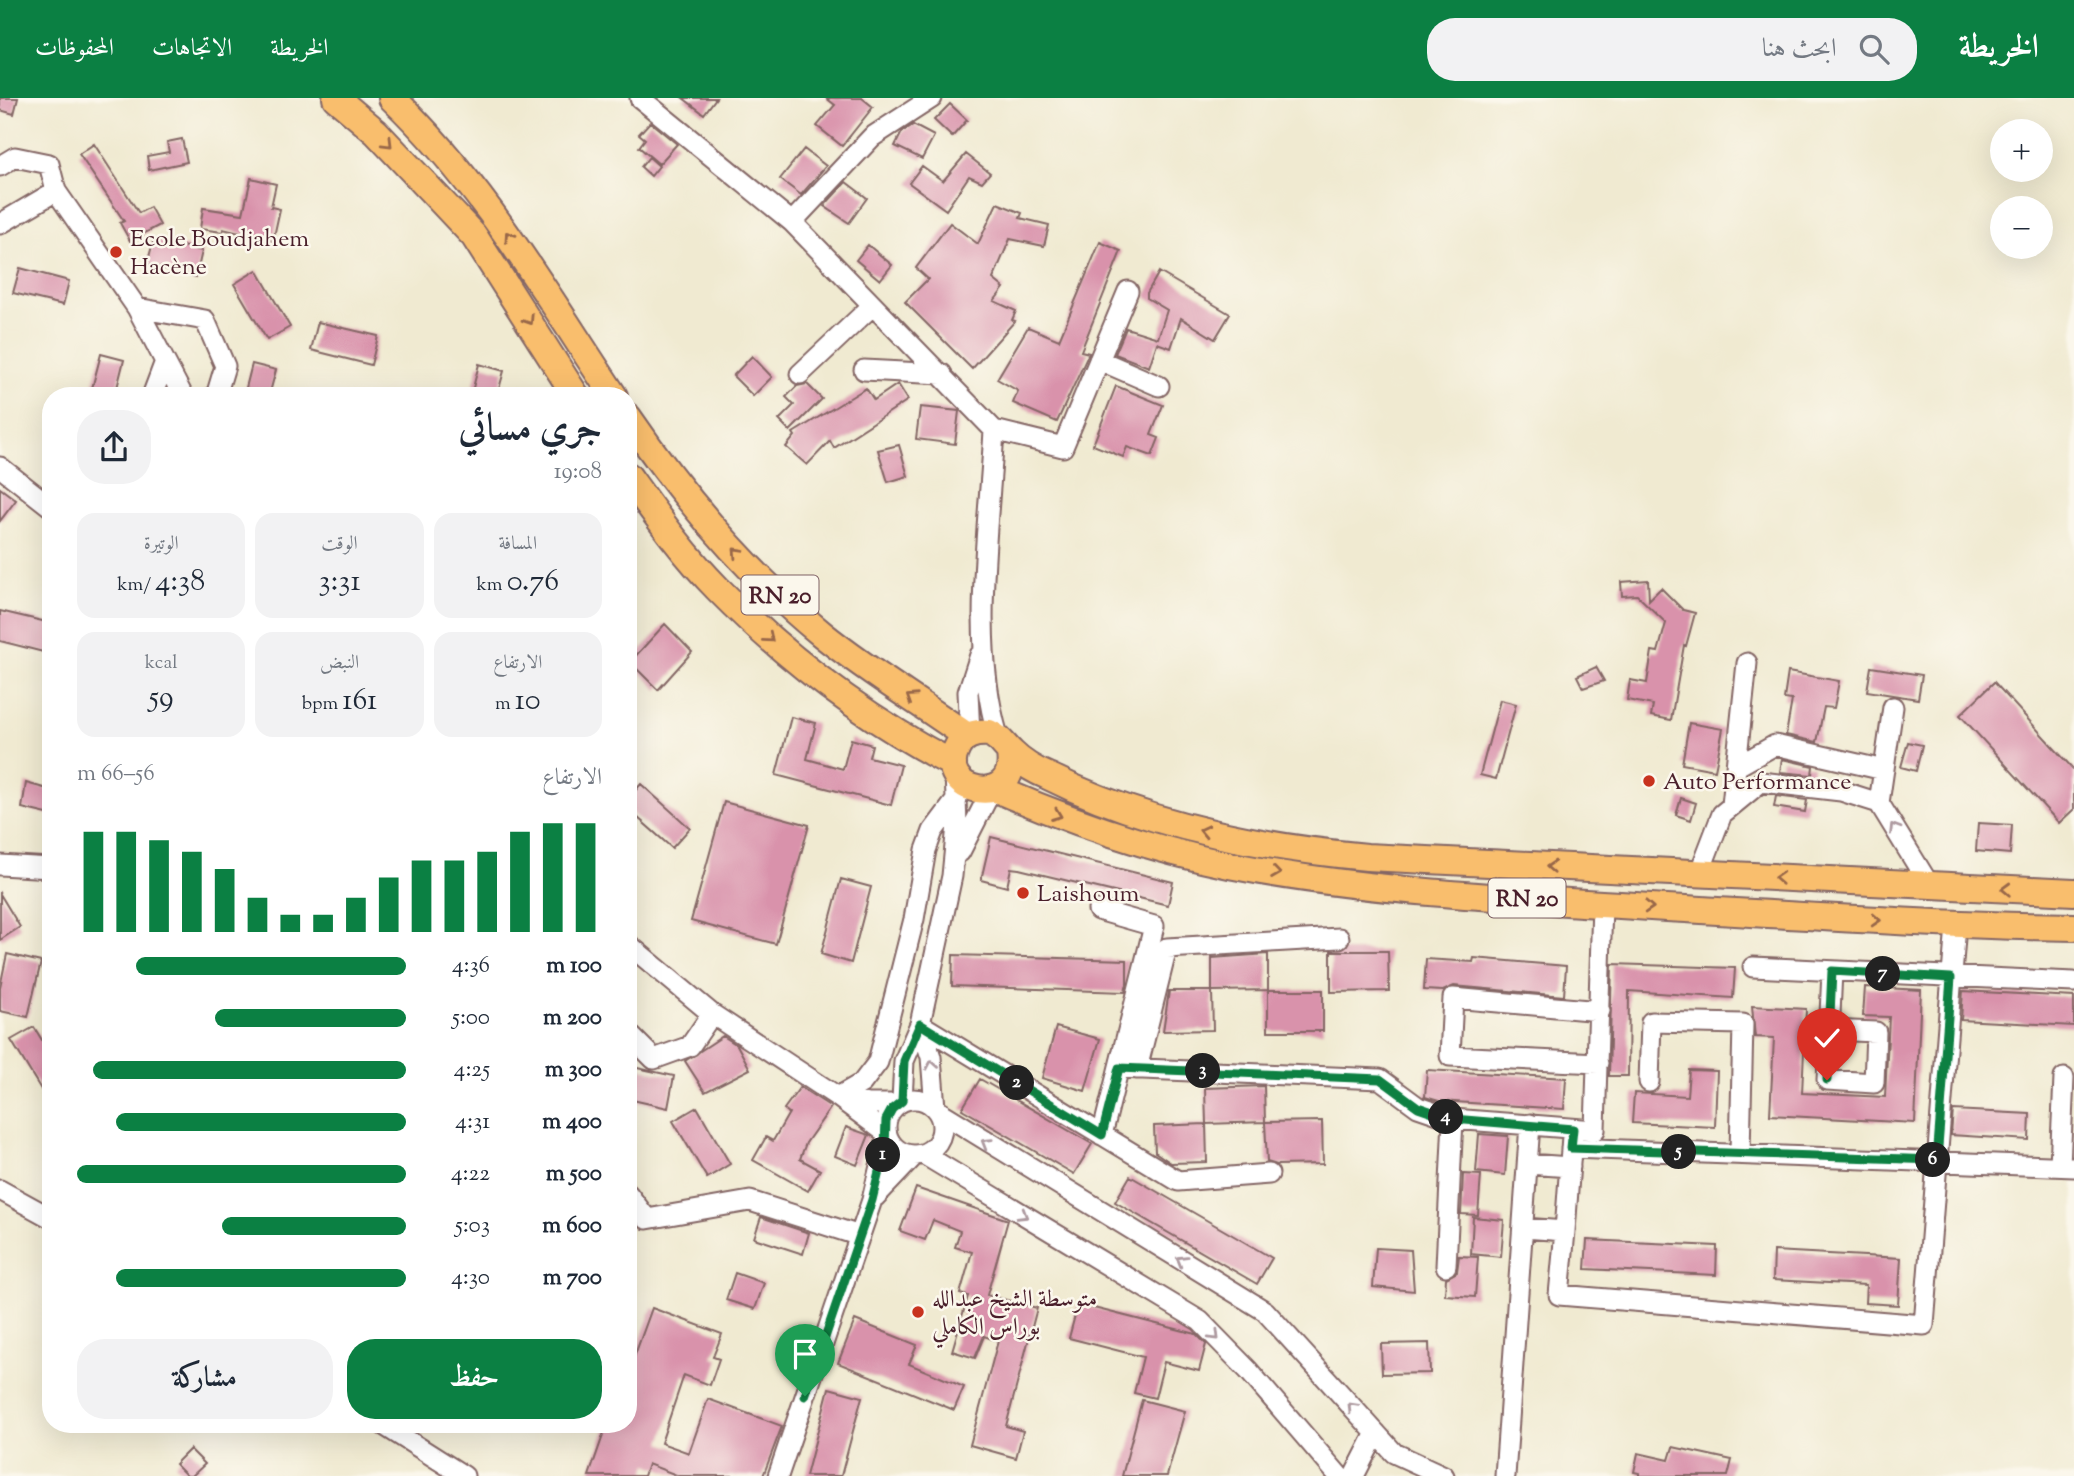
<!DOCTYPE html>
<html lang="ar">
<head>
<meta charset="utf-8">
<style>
  body { margin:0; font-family:"Sorts Mill Goudy",Amiri,serif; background:#f2f2f3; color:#1f2937; direction:rtl; height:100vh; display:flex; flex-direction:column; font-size:26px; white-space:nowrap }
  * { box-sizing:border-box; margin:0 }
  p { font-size:23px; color:#747a83 }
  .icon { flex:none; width:38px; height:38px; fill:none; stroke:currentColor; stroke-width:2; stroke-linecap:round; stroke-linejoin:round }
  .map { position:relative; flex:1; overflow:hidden; direction:ltr }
  .side { position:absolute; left:42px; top:289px; width:595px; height:1046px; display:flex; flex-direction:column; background:#fff; border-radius:28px; box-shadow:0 7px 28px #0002; direction:rtl }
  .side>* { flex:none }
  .tools { position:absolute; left:1990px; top:21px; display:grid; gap:14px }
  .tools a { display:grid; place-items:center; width:63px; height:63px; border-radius:50%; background:#fff; box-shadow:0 7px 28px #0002; font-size:35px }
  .pin { position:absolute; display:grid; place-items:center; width:60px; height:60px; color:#fff; margin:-72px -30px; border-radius:50% 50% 50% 0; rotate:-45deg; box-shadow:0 0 7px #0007 }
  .pin .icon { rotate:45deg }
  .km { position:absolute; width:35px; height:35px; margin:-18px; border-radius:50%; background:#222; color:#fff; font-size:19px; line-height:35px; text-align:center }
  .round { display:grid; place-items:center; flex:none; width:74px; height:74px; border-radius:28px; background:#f2f2f3 }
  .head { display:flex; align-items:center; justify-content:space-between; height:119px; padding:0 35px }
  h1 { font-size:38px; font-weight:600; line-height:52px }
  .stats { display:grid; grid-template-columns:repeat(3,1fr); gap:10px; height:119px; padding:7px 35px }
  .stats div { display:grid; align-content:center; border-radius:18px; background:#f2f2f3; text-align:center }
  .stats b { font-size:30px; font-weight:600 }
  .stats small { font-size:19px; font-weight:400 }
  .stats p { font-size:19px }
  .chart { height:196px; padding:14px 35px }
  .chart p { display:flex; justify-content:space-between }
  .chart svg { width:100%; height:126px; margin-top:7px; stroke:#0b8043; stroke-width:6 }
  .button { display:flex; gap:14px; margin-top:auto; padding:14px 35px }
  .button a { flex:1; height:80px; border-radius:28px; background:#0b8043; color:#fff; font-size:28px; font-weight:600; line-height:80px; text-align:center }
  .button a+a { background:#f2f2f3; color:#1f2937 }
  ul { padding:0 35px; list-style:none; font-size:23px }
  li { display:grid; grid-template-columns:112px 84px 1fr; align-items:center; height:52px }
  li i { height:18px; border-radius:9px; background:#0b8043 }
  header { display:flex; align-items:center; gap:42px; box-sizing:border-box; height:98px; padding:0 35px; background:#0b8043; color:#fff }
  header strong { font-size:33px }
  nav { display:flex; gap:38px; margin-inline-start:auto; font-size:24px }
  .search { width:490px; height:63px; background:#f2f2f3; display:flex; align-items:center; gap:18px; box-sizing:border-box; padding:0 24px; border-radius:28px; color:#747a83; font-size:26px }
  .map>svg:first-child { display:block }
  .building { fill:#d992ab }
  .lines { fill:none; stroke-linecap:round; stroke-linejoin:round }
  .minor-casing { stroke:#846665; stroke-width:23 }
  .highway-casing { stroke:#846665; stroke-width:30 }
  .minor { stroke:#fff; stroke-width:19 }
  .highway { stroke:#f9be6d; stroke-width:26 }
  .oneway { stroke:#996749 }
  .oneway2 { stroke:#ae9aa0 }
  .route-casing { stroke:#fff; stroke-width:14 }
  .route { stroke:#0b8043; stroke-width:9 }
  .poi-dot { fill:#c8321e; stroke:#fbf7ec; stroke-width:2.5 }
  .labels { text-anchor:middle; stroke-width:5; stroke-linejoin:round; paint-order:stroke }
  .shield { fill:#fbf7ec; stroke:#7f6065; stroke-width:2 }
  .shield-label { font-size:23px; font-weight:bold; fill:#4a1f2b }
  .poi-label { font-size:24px; fill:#4a1f2b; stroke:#fbf7ec; text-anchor:start }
</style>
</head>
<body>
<header>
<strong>الخريطة</strong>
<div class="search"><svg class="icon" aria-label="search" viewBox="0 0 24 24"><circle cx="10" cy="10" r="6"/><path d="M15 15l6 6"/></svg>ابحث هنا</div>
<nav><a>الخريطة</a><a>الاتجاهات</a><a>المحفوظات</a></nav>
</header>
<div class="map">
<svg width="2074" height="1378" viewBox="0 0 2074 1378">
  <rect width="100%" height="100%" fill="#fbf7ec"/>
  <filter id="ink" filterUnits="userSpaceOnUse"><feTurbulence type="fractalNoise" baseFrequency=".0143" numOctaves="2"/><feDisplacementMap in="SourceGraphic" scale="14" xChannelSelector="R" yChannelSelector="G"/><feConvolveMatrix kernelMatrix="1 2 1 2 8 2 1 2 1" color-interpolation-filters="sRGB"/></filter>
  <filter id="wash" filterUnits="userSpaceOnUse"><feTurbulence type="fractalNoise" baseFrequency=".00686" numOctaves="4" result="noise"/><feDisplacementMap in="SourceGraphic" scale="28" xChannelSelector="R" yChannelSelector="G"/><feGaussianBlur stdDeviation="1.57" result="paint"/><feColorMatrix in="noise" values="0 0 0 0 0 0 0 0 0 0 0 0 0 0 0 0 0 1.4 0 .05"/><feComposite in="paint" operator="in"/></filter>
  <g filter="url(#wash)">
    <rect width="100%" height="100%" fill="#f0ead1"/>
    <g id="blocks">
      <path class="building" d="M0 0H18L14 16 0 12Z
        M683 0H716L704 16Z
        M826 0H862L873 9 842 48 817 28 835 7Z
        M950 6 967 22 952 39 934 22Z
        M650 24 677 46 659 66 639 49 645 41 639 36Z
        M913 27 934 38 922 61 895 48 902 34Z
        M182 41 187 64 149 72 147 58 169 54 167 44Z
        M94 46 139 115 150 109 160 127 130 143 120 125 124 123 79 56Z
        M804 51 826 68 801 97 780 81Z
        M966 56 990 75 982 84 969 78 946 112 909 85 922 68 943 83Z
        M649 59 659 68 651 78 641 69Z
        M251 80 276 86 271 109 280 111 273 143 223 131V134L200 131 203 110 243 116Z
        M846 84 867 100 849 125 824 108Z
        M997 105 1022 115 1020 120 1049 127 1044 148 1010 141 993 181 1004 190 994 203 1016 213 1012 222 1015 223 972 271 905 204 928 181 916 170 950 125 978 146Z
        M154 141 202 153 196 179 147 166Z
        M1100 144 1121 153 1081 253 1089 255 1057 324 1013 305 1018 293 997 281 1028 229 1059 242Z
        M868 147 892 167 880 182 856 162Z
        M20 170 69 183 63 207 13 195Z
        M257 172 290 229 267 242 234 186Z
        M1159 174 1230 216 1215 241 1181 220 1171 250 1157 245 1149 269 1115 256 1126 230 1158 240 1167 212 1147 200V195Z
        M318 224 378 238 371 267 311 252Z
        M101 256 124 262 115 298H90Z
        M752 258 772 279 753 298 733 278Z
        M252 266 276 272 269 298H244Z
        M479 266 504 273 497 298H471Z
        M807 286 822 301 790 333 779 322 794 307 786 299 797 288Z
        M898 286 908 302 834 350 830 343 807 367 786 349 795 338 793 335 866 290 874 302Z
        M1116 288 1163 307 1151 337 1159 340 1152 358 1127 349 1123 359 1093 347Z
        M920 309 959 313 955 346 916 341Z
        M899 347 908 378 888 384 878 352Z
        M0 390 16 402 0 423Z
        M1648 482 1649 502 1661 490 1683 512 1695 515 1686 548 1684 547 1671 622 1651 618 1653 607 1627 602 1630 582 1647 585 1652 553 1658 554 1666 525 1637 497 1622 498 1621 484Z
        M0 513 51 525V556L0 543Z
        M665 526 692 554 658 592 630 564Z
        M1596 569 1604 583 1583 590 1577 578Z
        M1871 569 1922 577 1918 601 1867 593Z
        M1788 574 1839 583 1834 610 1824 609 1817 644 1786 637 1792 602 1784 601Z
        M1994 584 2074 672V711L2059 725 1960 617Z
        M1500 602 1516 606 1496 681 1480 677Z
        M791 619 816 625 807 661 843 671 851 641 872 647 869 659 901 667 891 707 776 677Z
        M1689 625 1723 631 1715 672 1682 666Z
        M1908 644 1922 647 1916 673 1901 669Z
        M1782 661 1813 668 1812 677 1780 674Z
        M26 685 51 692V717L22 710Z
        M641 686 690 730 672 750 628 711V701Z
        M1776 698 1807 702 1805 714 1774 709Z
        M1681 700 1696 705 1691 722 1676 717Z
        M724 704 809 727 776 846 691 823Z
        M1978 725 2012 727 2010 756 1976 753Z
        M991 739 1173 784 1168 807 1019 771 1011 770 1007 789 981 782Z
        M841 781 871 789 851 865 821 856Z
        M0 796 20 829 0 842Z
        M1331 853H1388L1389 893 1331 894Z
        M7 856 41 864 28 919 0 913V889Z
        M1268 856V892L1212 893V860Z
        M953 857 1127 862V886L1125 894 952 888Z
        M1474 860 1566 868 1564 898 1454 888 1443 893 1424 892 1426 861 1473 864Z
        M1612 866 1735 870 1733 900 1629 893 1628 978H1609Z
        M1865 889 1921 892 1915 1025 1770 1017 1774 940 1755 939 1752 908 1806 911 1802 995 1885 999 1889 919 1863 918Z
        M1268 892H1323V933H1268Z
        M1169 893H1212L1213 932 1163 933Z
        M1963 893 2074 899V928L1961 922Z
        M34 929 51 957V1008L11 942Z
        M1056 929 1100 941 1085 993 1042 980Z
        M723 938 737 947 750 971 705 994 685 963Z
        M628 968 674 978 668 1010 628 1001Z
        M1427 972 1566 980 1564 1011 1439 1003 1425 999Z
        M1689 972 1717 973 1715 1029 1632 1025 1634 995 1687 998Z
        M980 981 1092 1046 1074 1076 962 1011Z
        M1264 988 1265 1024 1206 1026 1205 990Z
        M800 989 831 1009 806 1045 800 1061 820 1072 808 1093 753 1062 766 1039 773 1043 789 1015 784 1011Z
        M697 1009 730 1066 707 1080 673 1023Z
        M1953 1012 2030 1016 2029 1042 1951 1037Z
        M1322 1023 1323 1066 1277 1067 1267 1064 1265 1024Z
        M1206 1026 1207 1064 1171 1065 1155 1054 1154 1028Z
        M846 1029 869 1037 857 1067 835 1058Z
        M1479 1036 1508 1038 1505 1077 1476 1074Z
        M1463 1076 1481 1077 1478 1117 1461 1116Z
        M1130 1078 1272 1160 1257 1186 1115 1104Z
        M916 1090 1008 1122 987 1197 1037 1210 1006 1328 1023 1333 1016 1360 970 1347 998 1243 984 1238 975 1260 952 1253 968 1198 960 1196 972 1154 955 1149 960 1133 933 1122 925 1142 900 1133Z
        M761 1119 809 1135 803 1156 754 1140Z
        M1473 1119 1504 1122 1501 1159 1471 1156Z
        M1587 1142 1717 1148 1716 1177 1585 1171Z
        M1376 1150 1411 1152 1414 1193 1373 1189Z
        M1774 1153 1901 1160 1898 1207 1865 1205 1866 1187 1773 1182Z
        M1459 1158 1478 1159 1475 1199 1445 1197 1446 1180 1457 1174Z
        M735 1175 764 1185 755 1211 726 1202Z
        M1078 1206 1196 1236 1206 1246 1199 1273 1164 1264 1155 1300 1134 1295 1143 1259 1069 1240Z
        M652 1210 722 1236 713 1259 719 1261 710 1287 684 1277 661 1345 689 1355 708 1301 782 1328 763 1378H679L648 1366 644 1378H589L607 1326H628V1276Z
        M855 1222 917 1247 909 1266 964 1289 954 1312 838 1265Z
        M1429 1245 1430 1275 1382 1276 1381 1246Z
        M829 1290 862 1299 841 1378H806Z
        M1142 1302 1185 1313 1167 1378H1122Z
        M1673 1349 1732 1362 1728 1378H1639V1375L1634 1374 1638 1355 1669 1362Z
        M190 1351 205 1366 192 1378H187L175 1366Z"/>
    </g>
  </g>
  <g filter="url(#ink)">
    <use href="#blocks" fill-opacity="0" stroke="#846665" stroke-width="2"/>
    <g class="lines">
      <g class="minor-casing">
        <path id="minor" d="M640 0 792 124 994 332C989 429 970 545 998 638
          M0 68 15 59 49 66 56 93 0 126
          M56 93 137 210 183 298
          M792 124 872 39 932 0
          M137 210 205 222 225 268 216 298
          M1099 262 1159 288
          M864 272 942 276
          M800 276 872 208
          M152 298 164 266
          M994 332 1063 349 1128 193
          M0 369 51 409
          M970 637 968 594 980 557
          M1736 669 1775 647 1884 672
          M1879 705 1893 609
          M1732 707 1747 565
          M960 754 992 691
          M0 767 51 770
          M1699 776 1722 716 1761 684 1841 693 1879 705 1930 788
          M1098 812 1154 828 1102 1037
          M628 846 712 916 838 999 886 1035
          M1753 869 2074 884
          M920 926 1178 1083 1269 1076
          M920 926 931 959 935 1010
          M1829 932 1876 934 1874 985 1827 982 1832 873
          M628 935 654 961 690 948 712 916
          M1598 965 1450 958 1453 900 1600 913
          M1119 970 1380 981 1418 1009 1453 1021 1595 1032 1602 806
          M1137 971 1167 850 1339 840
          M1649 984 1651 924 1743 926 1740 1055
          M838 999 862 985 878 964 914 821 926 752 933 733 957 701
          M843 1000 867 1006H896
          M886 1029a28 28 0 1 1 56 0a28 28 0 1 1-56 0Z
          M902 1003 904 963 920 926 952 778 957 727 955 675
          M937 1012 1265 1213 1394 1355 1444 1378
          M1571 1050 2074 1069
          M923 1056 1200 1223 1248 1272 1339 1378
          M1528 1066 1570 1069
          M2060 1067 2064 980
          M0 1092 51 1120
          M628 1096 647 1121 750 1103 860 1138
          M875 1099 914 1058
          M1524 1130 1565 1133 1572 1038
          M1565 1133 1559 1197 1924 1227 1956 827
          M1446 1168 1453 1021
          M382 1326 464 1378
          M778 1378 872 1102 887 1038
          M1354 1378 1376 1335
          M1505 1378 1530 1026"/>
      </g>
      <g class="highway-casing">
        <path id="highway" d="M336 0 376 34 474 138 576 298
          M392 0C483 87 544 193 614 298
          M628 319C682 398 748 476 823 537 869 574 919 604 967 638
          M628 378C656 417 684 457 718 491 787 561 866 621 953 666
          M1010 655C1019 713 933 695 957 650 963 637 975 634 989 635 1001 640 1003 647 1012 655 1021 664 1036 673 1048 678 1146 727 1258 749 1367 759L2074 794
          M994 690C1079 727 1170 758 1261 773 1389 795 1521 801 1651 809 1792 817 1933 827 2074 829"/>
      </g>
      <use href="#minor" class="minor"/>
      <use href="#highway" class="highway"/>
    </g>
    <defs><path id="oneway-chevron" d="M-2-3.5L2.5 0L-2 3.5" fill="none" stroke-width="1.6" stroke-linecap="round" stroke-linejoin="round" transform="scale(1.75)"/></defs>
    <g class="oneway">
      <use href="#oneway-chevron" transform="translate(388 45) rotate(45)"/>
      <use href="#oneway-chevron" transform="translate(509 138) rotate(-125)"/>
      <use href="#oneway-chevron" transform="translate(529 222) rotate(57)"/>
      <use href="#oneway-chevron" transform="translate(737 454) rotate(-133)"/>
      <use href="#oneway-chevron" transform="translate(769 540) rotate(40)"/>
      <use href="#oneway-chevron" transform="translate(911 600) rotate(-147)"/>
      <use href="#oneway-chevron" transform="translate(1057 717) rotate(21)"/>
      <use href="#oneway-chevron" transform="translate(1204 733) rotate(-167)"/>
      <use href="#oneway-chevron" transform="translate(1551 769) rotate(-177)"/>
      <use href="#oneway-chevron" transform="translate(1276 775) rotate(8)"/>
      <use href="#oneway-chevron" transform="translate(1779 780) rotate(-177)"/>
      <use href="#oneway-chevron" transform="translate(2006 791) rotate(-178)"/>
      <use href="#oneway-chevron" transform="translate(1649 809) rotate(3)"/>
      <use href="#oneway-chevron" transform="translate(1876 822) rotate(3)"/>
    </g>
    <g class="oneway2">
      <use href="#oneway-chevron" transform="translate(1894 730) rotate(-122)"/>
      <use href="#oneway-chevron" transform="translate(932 967) rotate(-100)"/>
      <use href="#oneway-chevron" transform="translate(986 1045) rotate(-149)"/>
      <use href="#oneway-chevron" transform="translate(1023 1117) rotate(31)"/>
      <use href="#oneway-chevron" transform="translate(1181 1162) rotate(-149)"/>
      <use href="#oneway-chevron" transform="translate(1215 1238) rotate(45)"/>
      <use href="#oneway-chevron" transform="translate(1352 1309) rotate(-134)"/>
    </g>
  </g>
  <g class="lines" filter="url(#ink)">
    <g class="route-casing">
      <path id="route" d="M805 1298 872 1102 885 1049 886 1022 892 1011 902 1003 904 963 920 926 1102 1037 1119 970 1380 981 1418 1009 1453 1021 1573 1031 1571 1050 1937 1062 1951 880 1832 873 1827 982"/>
    </g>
    <use href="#route" class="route"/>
  </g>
  <g class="poi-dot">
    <circle cx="116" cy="154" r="7"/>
    <circle cx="1649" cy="683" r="7"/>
    <circle cx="1023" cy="795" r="7"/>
    <circle cx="918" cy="1214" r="7"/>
  </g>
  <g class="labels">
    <g class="shield">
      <rect x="741.5" y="477.5" width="77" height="39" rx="5"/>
      <rect x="1488.5" y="780.5" width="77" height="39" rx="5"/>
    </g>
    <g class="shield-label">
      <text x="780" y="505">RN 20</text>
      <text x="1527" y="808">RN 20</text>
    </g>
    <g class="poi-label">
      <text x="130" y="148">Ecole Boudjahem<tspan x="130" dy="28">Hacène</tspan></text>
      <text x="1663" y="691">Auto Performance</text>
      <text x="1037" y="803">Laishoum</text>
      <text x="932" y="1208">متوسطة الشيخ عبدالله<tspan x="932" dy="28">بوراس الكاملي</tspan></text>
    </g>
  </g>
</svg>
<div class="tools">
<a>+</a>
<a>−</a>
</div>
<div class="pin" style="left:805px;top:1298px;background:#1e9e55"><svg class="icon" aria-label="arrive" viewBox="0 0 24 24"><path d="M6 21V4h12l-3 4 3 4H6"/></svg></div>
<div class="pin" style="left:1827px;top:982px;background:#d93025"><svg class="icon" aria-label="check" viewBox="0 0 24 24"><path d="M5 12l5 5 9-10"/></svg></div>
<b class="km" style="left:883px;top:1057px">1</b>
<b class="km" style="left:1017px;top:985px">2</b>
<b class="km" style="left:1203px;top:973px">3</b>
<b class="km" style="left:1446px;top:1019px">4</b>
<b class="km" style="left:1679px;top:1054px">5</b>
<b class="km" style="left:1933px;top:1062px">6</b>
<b class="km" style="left:1883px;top:876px">7</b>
<section class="side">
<div class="head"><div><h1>جري مسائي</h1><p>19:08</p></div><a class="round"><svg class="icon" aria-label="share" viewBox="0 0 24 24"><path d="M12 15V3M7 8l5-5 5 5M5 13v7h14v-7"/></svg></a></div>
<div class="stats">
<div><p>المسافة</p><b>0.76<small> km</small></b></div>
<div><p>الوقت</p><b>3:31</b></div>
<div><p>الوتيرة</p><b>4:38<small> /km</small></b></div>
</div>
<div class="stats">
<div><p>الارتفاع</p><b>10<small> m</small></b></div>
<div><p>النبض</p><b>161<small> bpm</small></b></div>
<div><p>kcal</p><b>59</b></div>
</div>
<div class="chart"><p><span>الارتفاع</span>56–66 m</p>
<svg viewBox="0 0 160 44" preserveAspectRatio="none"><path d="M5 44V9M15 44V9M25 44V12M35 44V16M45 44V22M55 44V32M65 44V38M75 44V38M85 44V32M95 44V25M105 44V19M115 44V19M125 44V16M135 44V9M145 44V6M155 44V6"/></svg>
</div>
<ul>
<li><b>100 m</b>4:36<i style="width:82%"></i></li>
<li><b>200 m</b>5:00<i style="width:58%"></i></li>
<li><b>300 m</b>4:25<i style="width:95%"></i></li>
<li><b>400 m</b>4:31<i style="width:88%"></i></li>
<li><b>500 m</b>4:22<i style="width:100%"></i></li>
<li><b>600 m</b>5:03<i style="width:56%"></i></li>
<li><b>700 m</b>4:30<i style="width:88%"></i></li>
</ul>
<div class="button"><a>حفظ</a><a>مشاركة</a></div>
</section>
</div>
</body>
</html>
